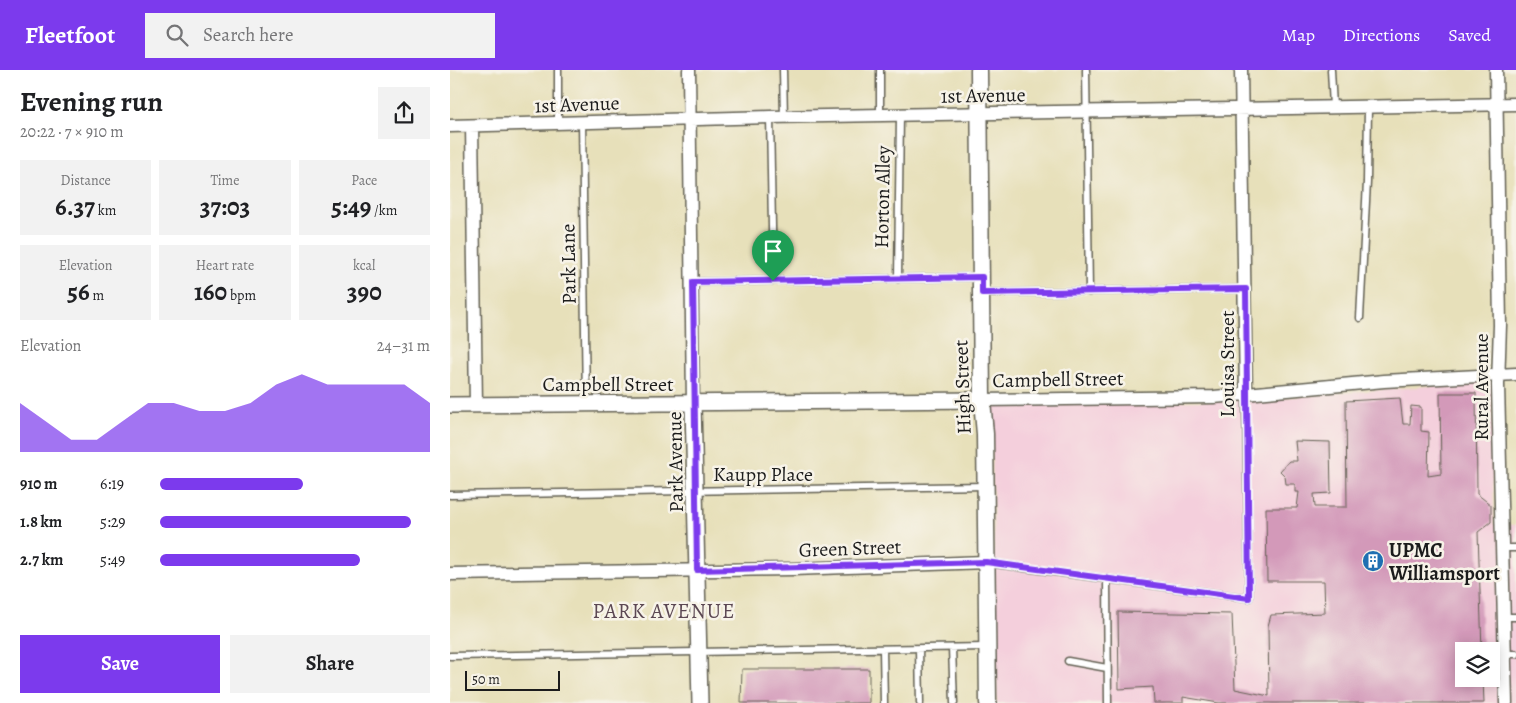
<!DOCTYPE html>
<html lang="en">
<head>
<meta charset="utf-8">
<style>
  body { margin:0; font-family:Alegreya,serif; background:#f2f2f2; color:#202124; height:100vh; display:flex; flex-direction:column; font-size:19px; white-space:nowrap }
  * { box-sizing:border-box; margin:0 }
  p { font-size:16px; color:#757577 }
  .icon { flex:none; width:28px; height:28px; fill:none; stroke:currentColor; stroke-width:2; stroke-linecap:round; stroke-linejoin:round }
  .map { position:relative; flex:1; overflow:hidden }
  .drawer { display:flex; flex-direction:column; background:#fff; width:450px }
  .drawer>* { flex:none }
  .fabs { position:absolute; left:1005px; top:572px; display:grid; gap:10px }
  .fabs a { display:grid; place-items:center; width:45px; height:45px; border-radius:0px; background:#fff; box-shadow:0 2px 12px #0003; font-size:25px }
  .scale { position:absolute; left:15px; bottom:12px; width:95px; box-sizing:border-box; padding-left:5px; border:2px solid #1c1c1c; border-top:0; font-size:14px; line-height:18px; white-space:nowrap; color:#1c1c1c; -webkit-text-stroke:4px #f7f3e8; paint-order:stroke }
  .pin { position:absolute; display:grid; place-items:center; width:42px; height:42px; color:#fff; margin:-51px -21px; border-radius:50% 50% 50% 0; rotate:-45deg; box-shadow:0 0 5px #0007 }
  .pin .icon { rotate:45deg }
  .round { display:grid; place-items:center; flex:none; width:52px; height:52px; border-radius:0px; background:#f2f2f2 }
  .head { display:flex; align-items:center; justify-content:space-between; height:85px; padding:0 20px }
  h1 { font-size:28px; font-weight:700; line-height:38px }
  .stats { display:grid; grid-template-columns:repeat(3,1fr); gap:8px; height:85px; padding:5px 20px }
  .stats div { display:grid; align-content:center; border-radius:0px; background:#f2f2f2; text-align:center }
  .stats b { font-size:25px; font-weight:700 }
  .stats small { font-size:14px; font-weight:400 }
  .stats p { font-size:14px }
  .chart { height:140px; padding:10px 20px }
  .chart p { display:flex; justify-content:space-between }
  .chart svg { width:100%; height:90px; margin-top:5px; fill:#7c3aed; opacity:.7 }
  .primary-button { display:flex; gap:10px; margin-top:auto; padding:10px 20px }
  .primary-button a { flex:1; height:58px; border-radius:0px; background:#7c3aed; color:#fff; font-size:20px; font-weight:700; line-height:58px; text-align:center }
  .primary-button a+a { background:#f2f2f2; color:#202124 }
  ul { padding:0 20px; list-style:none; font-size:16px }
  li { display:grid; grid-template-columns:80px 60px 1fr; align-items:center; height:38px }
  li i { height:12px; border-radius:6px; background:#7c3aed }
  header { display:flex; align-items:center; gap:30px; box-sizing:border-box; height:70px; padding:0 25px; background:#7c3aed; color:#fff }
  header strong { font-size:24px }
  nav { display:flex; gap:28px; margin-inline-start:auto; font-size:18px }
  .search { width:350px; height:45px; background:#f2f2f2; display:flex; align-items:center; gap:12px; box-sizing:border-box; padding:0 18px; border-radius:0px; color:#757577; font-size:19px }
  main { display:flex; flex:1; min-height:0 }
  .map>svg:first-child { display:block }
  .built { fill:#f4cfdc; fill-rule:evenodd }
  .building { fill:#d399b9 }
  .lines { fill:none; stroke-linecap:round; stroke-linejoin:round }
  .service-casing { stroke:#636153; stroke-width:9 }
  .minor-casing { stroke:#636153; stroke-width:15 }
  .tertiary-casing { stroke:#636153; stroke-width:18 }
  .secondary-casing { stroke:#636153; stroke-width:19 }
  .service { stroke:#fff; stroke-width:6 }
  .minor { stroke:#fff; stroke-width:12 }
  .tertiary { stroke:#fff; stroke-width:15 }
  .secondary { stroke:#fff; stroke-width:16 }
  .route-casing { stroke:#fff; stroke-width:10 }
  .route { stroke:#7c3aed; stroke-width:6 }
  .labels { text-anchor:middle; stroke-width:5; stroke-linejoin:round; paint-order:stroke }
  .street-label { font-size:20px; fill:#1c1c1c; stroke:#f7f3e8 }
  .poi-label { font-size:20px; font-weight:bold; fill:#1c1c1c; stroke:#f7f3e8; text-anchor:start }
  .neighbourhood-label { font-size:21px; letter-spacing:1px; fill:#5c4853; stroke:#f7f3e8 }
</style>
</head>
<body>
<header>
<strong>Fleetfoot</strong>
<div class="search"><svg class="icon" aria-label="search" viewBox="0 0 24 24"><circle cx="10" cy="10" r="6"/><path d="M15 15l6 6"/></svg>Search here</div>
<nav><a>Map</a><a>Directions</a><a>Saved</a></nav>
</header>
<main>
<section class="drawer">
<div class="head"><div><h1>Evening run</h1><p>20:22 · 7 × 910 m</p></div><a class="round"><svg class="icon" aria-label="share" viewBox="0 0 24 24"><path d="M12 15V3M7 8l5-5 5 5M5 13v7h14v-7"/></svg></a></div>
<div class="stats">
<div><p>Distance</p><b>6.37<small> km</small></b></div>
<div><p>Time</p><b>37:03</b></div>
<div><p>Pace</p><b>5:49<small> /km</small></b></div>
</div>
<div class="stats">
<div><p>Elevation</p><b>56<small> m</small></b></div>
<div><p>Heart rate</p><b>160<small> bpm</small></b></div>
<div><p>kcal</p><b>390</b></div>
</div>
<div class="chart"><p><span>Elevation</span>24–31 m</p>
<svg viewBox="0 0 160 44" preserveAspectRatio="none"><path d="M0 44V20L10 29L20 38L30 38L40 29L50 20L60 20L70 24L80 24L90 20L100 11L110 6L120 11L130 11L140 11L150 11L160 20V44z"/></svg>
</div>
<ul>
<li><b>910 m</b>6:19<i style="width:53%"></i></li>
<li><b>1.8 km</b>5:29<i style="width:93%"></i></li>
<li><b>2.7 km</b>5:49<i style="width:74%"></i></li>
</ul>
<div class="primary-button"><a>Save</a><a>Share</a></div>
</section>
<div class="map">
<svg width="1066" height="633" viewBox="0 0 1066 633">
  <rect width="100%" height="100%" fill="#f7f3e8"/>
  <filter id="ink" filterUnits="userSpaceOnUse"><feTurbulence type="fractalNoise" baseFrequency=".02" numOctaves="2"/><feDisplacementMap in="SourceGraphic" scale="10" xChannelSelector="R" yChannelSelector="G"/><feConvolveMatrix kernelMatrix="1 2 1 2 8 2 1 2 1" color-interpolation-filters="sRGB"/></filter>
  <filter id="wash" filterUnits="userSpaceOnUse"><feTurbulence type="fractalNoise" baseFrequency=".0096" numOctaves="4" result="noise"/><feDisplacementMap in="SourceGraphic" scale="20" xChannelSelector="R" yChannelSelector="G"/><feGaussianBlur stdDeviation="1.12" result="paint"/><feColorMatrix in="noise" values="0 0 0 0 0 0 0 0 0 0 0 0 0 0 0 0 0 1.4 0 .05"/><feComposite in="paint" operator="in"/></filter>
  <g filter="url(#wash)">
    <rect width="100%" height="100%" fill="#e7e0ba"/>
    <path class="built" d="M1042 311 1044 454 1066 455V633H547L541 335 802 330ZM1014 581H1041V609H1014Z"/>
    <g id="blocks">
      <path class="building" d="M990 323H1026L1027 424 1041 435V452L1028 462 1032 581H1014V609H1033L1034 633H769L733 627V633H704L703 617 669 619 668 542 782 544 785 619 819 626 818 556 821 545 875 543 874 511H817L816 438H847L849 422H845V414H836L835 406 830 401 839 391H847L845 371 880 372 881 423 864 424 865 437H897L896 331 950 328 953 354H960L961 336 971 337V361L979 362 978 406 991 404Z
        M292 599H419V633H291Z"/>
    </g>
  </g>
  <g filter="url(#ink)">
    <use href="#blocks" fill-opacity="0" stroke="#636153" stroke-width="1"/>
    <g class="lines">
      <g class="service-casing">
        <path id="service" d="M108 0V53
          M333 0 334 47
          M636 0 639 222
          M881 0 883 37
          M430 46V0
          M320 47 323 211
          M132 52 136 333
          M448 209 450 45
          M243 212 529 207
          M532 223 796 219
          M910 248 917 112 918 37
          M0 425 535 416
          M1052 478H1066
          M538 493 799 528 796 325
          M657 509 658 633
          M1054 547H1066
          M502 578 504 633
          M433 579 434 633
          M469 579 470 633
          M1055 584H1066
          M0 586 536 577
          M618 591 657 598"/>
      </g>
      <g class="minor-casing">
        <path id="minor" d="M239 0 243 334
          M791 0 796 325
          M1046 0 1050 255 1048 315 1056 633
          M0 56 320 47 1066 34
          M22 56 26 335
          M532 330 764 327 934 311 1066 304
          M0 504 343 499 536 492"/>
      </g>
      <g class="tertiary-casing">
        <path id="tertiary" d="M243 334 250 633
          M0 335 532 330"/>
      </g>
      <g class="secondary-casing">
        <path id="secondary" d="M529 0 532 330 535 364 538 633"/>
      </g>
      <use href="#service" class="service"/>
      <use href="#minor" class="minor"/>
      <use href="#tertiary" class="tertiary"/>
      <use href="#secondary" class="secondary"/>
    </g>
  </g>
  <g class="lines" filter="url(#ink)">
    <g class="route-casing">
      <path id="route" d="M532 207V223L796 219 799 528 536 492 247 500 243 212Z"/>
    </g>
    <use href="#route" class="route"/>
  </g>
  <defs>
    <g id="building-disc" transform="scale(1.125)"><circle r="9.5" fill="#1f6fb2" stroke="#f7f3e8"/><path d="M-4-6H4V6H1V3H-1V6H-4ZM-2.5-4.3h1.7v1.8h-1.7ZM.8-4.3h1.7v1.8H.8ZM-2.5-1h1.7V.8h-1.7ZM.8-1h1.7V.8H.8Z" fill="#fff"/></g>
  </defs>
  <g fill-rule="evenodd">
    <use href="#building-disc" x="923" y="491"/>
  </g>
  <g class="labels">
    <g class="street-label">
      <text transform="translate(533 25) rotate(-1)" y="7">1st Avenue</text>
      <text transform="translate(127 34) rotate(-2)" y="7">1st Avenue</text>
      <text transform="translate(432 127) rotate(-89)" y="7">Horton Alley</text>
      <text transform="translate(118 194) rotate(-91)" y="7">Park Lane</text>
      <text transform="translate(777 294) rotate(-90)" y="7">Louisa Street</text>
      <text transform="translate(608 309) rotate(-1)" y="7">Campbell Street</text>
      <text x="158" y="321">Campbell Street</text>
      <text transform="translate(512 317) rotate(-92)" y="7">High Street</text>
      <text transform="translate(1031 317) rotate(-90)" y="7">Rural Avenue</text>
      <text transform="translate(225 392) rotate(-91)" y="7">Park Avenue</text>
      <text x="313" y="411">Kaupp Place</text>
      <text transform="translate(400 478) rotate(-2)" y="7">Green Street</text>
    </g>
    <g class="poi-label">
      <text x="939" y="487">UPMC<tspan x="939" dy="23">Williamsport</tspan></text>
    </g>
    <g class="neighbourhood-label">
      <text x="214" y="548">PARK AVENUE</text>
    </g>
  </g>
</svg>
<div class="fabs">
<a><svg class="icon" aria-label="layers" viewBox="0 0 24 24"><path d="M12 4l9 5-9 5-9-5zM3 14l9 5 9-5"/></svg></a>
</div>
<div class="scale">50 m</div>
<div class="pin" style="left:323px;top:211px;background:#1e9e55"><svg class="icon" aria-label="arrive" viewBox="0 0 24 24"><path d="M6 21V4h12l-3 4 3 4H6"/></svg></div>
</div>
</main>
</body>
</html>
